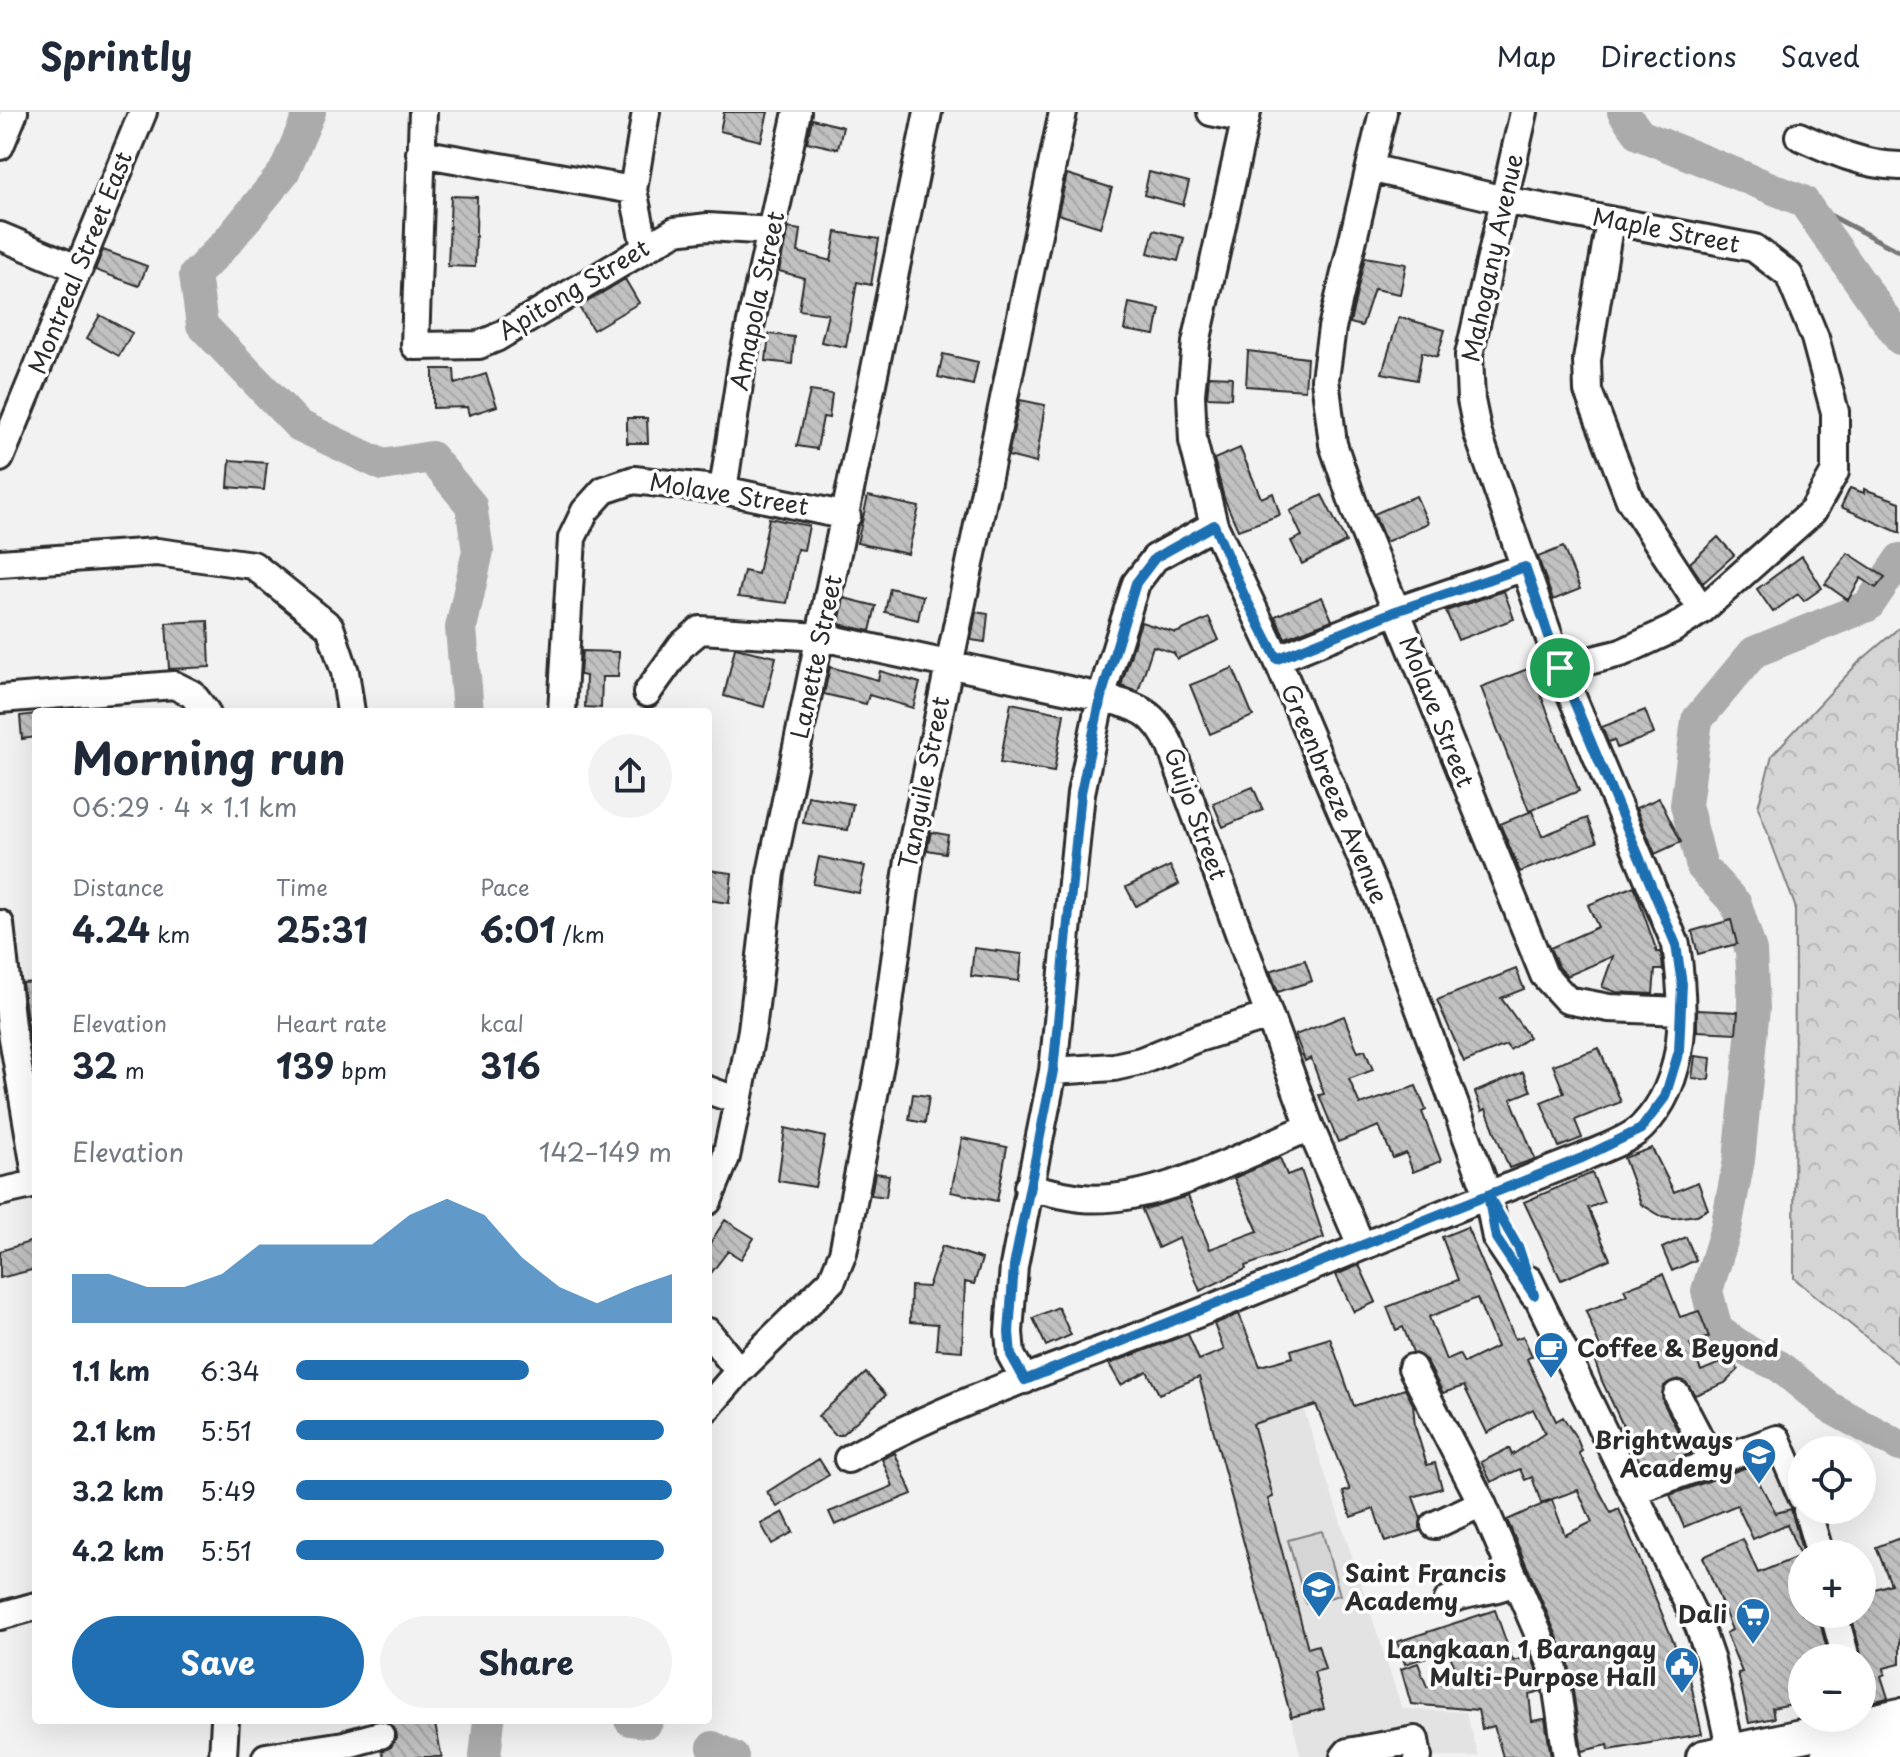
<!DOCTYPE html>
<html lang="en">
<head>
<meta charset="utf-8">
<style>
  body { margin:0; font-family:"Playpen Sans",sans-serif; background:#f2f2f3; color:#1f2937; height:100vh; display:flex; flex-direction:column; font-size:30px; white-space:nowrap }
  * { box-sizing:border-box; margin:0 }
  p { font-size:26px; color:#747a83 }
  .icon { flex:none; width:44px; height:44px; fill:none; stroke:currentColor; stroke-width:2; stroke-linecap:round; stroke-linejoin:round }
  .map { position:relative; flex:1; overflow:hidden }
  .sheet { position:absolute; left:32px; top:596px; width:680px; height:1016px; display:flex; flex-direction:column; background:#fff; border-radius:8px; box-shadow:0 8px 32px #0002 }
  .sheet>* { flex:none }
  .fabs { position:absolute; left:1788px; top:1324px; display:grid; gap:16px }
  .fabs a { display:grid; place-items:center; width:88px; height:88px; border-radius:50%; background:#fff; box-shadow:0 8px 32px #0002; font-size:40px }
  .pin { position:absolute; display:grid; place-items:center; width:68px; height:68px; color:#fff; margin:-34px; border:4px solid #fff; border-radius:50%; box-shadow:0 2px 8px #0007 }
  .round { display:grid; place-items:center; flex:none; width:84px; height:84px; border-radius:42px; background:#f2f2f3 }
  .head { display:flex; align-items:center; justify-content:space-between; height:136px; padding:0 40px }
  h1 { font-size:44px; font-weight:700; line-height:60px }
  .stats { display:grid; grid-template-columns:repeat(3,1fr); gap:12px; height:136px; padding:8px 40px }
  .stats div { display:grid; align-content:center }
  .stats b { font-size:34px; font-weight:700 }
  .stats small { font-size:22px; font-weight:400 }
  .stats p { font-size:22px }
  .chart { height:224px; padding:16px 40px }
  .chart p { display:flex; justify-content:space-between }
  .chart svg { width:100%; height:144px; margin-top:8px; fill:#1f6fb2; opacity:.7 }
  .button { display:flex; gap:16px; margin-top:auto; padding:16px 40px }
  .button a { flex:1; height:92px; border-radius:48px; background:#1f6fb2; color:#fff; font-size:32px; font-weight:700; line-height:92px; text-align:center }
  .button a+a { background:#f2f2f3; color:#1f2937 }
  ul { padding:0 40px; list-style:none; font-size:26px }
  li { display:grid; grid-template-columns:128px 96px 1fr; align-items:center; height:60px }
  li i { height:20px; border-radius:10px; background:#1f6fb2 }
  header { display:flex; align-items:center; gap:48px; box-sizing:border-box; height:112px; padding:0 40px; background:#fff; border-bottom:2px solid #e0e1e3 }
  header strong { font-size:38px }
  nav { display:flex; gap:44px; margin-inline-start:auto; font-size:28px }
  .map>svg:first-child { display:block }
  .built { fill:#e3e3e3 }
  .forest { fill:url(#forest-crowns); stroke:#808080; stroke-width:2 }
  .green { fill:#d5d5d5; stroke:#808080; stroke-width:2 }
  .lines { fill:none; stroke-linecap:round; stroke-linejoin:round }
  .stream { stroke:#787878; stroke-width:5 }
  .river { stroke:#ababab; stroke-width:32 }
  .building { fill:url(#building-back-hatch); stroke:#2b2b2b; stroke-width:2; fill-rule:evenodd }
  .minor-casing { stroke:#2b2b2b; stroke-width:32 }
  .major-casing { stroke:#2b2b2b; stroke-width:38 }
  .minor { stroke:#fff; stroke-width:26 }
  .major { stroke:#fff; stroke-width:32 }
  .route-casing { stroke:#fff; stroke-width:16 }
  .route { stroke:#1f6fb2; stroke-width:10 }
  .labels { text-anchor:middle; stroke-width:7; stroke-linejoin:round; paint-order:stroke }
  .street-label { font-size:24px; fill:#2b2b2b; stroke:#fff }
  .poi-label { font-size:24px; font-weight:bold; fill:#2b2b2b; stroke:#fff; text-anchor:end }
</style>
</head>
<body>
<header>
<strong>Sprintly</strong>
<nav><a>Map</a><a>Directions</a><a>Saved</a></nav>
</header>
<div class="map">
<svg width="1900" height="1645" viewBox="0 0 1900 1645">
  <defs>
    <pattern id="forest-crowns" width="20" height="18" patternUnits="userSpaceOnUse" patternTransform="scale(2)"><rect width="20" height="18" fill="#d5d5d5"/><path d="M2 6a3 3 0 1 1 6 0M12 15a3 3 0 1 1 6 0" fill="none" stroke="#b7b7b7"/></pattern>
    <pattern id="building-back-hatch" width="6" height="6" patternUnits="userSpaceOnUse" patternTransform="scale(2)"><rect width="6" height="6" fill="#c1c1c1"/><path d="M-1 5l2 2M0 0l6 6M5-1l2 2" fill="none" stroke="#a6a6a6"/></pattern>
  </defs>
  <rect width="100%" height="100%" fill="#f2f2f2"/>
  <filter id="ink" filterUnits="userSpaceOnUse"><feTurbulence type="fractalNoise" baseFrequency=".0125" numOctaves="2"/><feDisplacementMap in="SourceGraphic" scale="16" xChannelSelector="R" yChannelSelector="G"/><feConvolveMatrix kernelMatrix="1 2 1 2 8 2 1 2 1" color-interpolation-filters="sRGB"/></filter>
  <g filter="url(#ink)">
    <path class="built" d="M1287 1246 1402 1597 1466 1600 1479 1645H1301L1236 1395 1249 1257Z
      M1772 1333 1798 1391 1776 1401 1781 1415 1753 1427 1721 1356Z"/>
    <path class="forest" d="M1900 515V1253L1794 1166 1795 794 1758 695 1772 643 1858 551Z"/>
    <path class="green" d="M1322 1419 1340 1483 1306 1492 1288 1428Z"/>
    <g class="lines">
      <path class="stream" d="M1803 89 1900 140"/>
      <path class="river" d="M310 0 284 60 228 129 195 163 202 213 298 313 383 353 431 345 471 393 478 439 461 516 468 600
        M1623 0 1640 23 1803 89 1900 227
        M1900 447 1868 494 1754 540 1697 608 1686 693 1702 755 1736 792 1751 839 1754 896 1739 1048 1726 1116 1707 1179 1717 1218 1749 1240 1779 1254 1829 1295 1900 1334
        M630 1608 647 1610
        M713 1635 733 1645
        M485 1645 489 1608"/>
    </g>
    <path class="building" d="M724 0H768L761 29 720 19Z
      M812 7 843 15 838 37 807 30Z
      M1149 60 1189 70 1183 93 1144 83Z
      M1067 62 1112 76 1100 115 1058 102Z
      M451 84 477 85 475 155 448 154Z
      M788 116 801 118 798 140 831 149 836 120 879 127 871 173 857 170 846 235 821 230 828 202 799 198 804 166 779 159Z
      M1154 118 1184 126 1178 149 1148 141Z
      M103 138 147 154 139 174 95 158Z
      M1365 145 1406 152 1400 182 1374 177 1362 214 1350 211Z
      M625 167 639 191 593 218 579 195Z
      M1129 191 1160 197 1155 223 1124 218Z
      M100 203 132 221 119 244 87 226Z
      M1399 205 1445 218 1437 245 1422 240 1417 268 1382 261Z
      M769 222 794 225 792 252 766 249Z
      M1248 239 1307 246 1305 278 1246 274Z
      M943 242 978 250 973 273 938 265Z
      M433 257H454L455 272 486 262 497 294 469 303 467 295 433 296Z
      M1209 264 1232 265 1231 286 1207 285Z
      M810 279 832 282 829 306 823 305 817 337 797 334Z
      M1020 288 1045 293 1036 351 1008 344Z
      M627 306H647L648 331H627Z
      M1240 336 1261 386 1273 381 1280 403 1238 418 1224 386 1214 347Z
      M230 348 267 351 264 378 228 375Z
      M1850 376 1864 381V377L1900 390V421L1841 395Z
      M1322 383 1346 430 1302 452 1291 429 1302 424 1290 399Z
      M868 384 919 395 908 442 857 431Z
      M1416 384 1428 411 1386 430 1374 402Z
      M769 406 809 414 804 438 797 437 787 491 738 485 744 459 758 462Z
      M1718 425 1734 443 1703 471 1690 451Z
      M1563 435 1580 477 1553 488 1538 445Z
      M1848 441 1885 465 1876 476 1861 466 1848 488 1825 472Z
      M1802 444 1822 476 1804 489 1798 482 1773 500 1757 477Z
      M890 476 923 484 918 508 885 500Z
      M1504 479 1514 507 1458 528 1446 499Z
      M1322 485 1332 508 1285 526 1275 504Z
      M844 486 876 494 870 519 839 512Z
      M976 500 988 502 985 530 971 528Z
      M1209 506 1219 528 1177 547 1174 541 1153 534 1138 580 1121 574 1141 510 1176 521Z
      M208 509 210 555 169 557 166 511Z
      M735 536 776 545 764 595 724 584Z
      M582 539 619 540 618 565H602L601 596 585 595 586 564 580 563Z
      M830 555 878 568 880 559 920 571 913 596 869 583 866 592 824 582Z
      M1233 556 1253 604 1210 622 1190 573Z
      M1530 556 1579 679 1529 699 1481 575Z
      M1011 591 1064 602 1054 660 1000 651Z
      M1645 598 1654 622 1617 636 1614 628 1608 630 1602 615Z
      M36 602V625L22 627 20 604Z
      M1253 675 1263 698 1223 715 1213 691Z
      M808 684 853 692 848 718 803 711Z
      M1659 686 1681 730 1655 742 1636 696Z
      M1532 699 1542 724 1587 706 1597 730 1520 760 1500 712Z
      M931 720 948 723 945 741 927 738Z
      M819 745 865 754 859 781 813 772Z
      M1170 754 1179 772 1136 794 1126 775Z
      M708 758 732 761 729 791 708 788Z
      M1634 774 1657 840H1661L1663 858H1655L1653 882 1616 880 1602 875 1613 844 1567 864 1558 854 1550 836 1598 815 1588 793Z
      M1731 808 1737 832 1698 842 1692 819Z
      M974 836 1022 842 1019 869 971 864Z
      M1305 848 1312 869 1278 880 1270 859Z
      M1516 857 1524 877 1501 886 1529 925 1510 938 1506 933 1464 950 1437 888Z
      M36 870V949L33 950 22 871Z
      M1697 898 1738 900 1736 921 1697 919Z
      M1344 904 1358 940 1365 938 1373 958 1349 967 1360 993 1416 974 1426 998 1422 1000 1441 1049 1413 1060 1406 1041 1393 1046 1379 1014 1338 1030 1319 983 1324 982 1311 946 1305 949 1295 923Z
      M1599 936 1621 990 1575 1008 1582 1026 1559 1035 1541 990 1564 981 1553 953Z
      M1695 944 1711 946 1709 968 1692 966Z
      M1523 960 1531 979 1511 987 1535 1047 1509 1056 1486 997 1482 999 1475 980Z
      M913 982 929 984 925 1011 909 1008Z
      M785 1016 825 1025 815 1075 778 1069Z
      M962 1026 1007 1035 997 1089 951 1080Z
      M1652 1036 1674 1080 1698 1070 1708 1097 1697 1103 1674 1106 1661 1104 1641 1092 1624 1046Z
      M1280 1046 1287 1063 1301 1058 1324 1126 1245 1154 1246 1157 1200 1179 1179 1126 1158 1136 1142 1098 1188 1084 1210 1137 1258 1119 1234 1066Z
      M875 1061 889 1063 886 1085 871 1083Z
      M1592 1061 1604 1090 1588 1096 1610 1147 1561 1168 1524 1090Z
      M725 1108 754 1126 741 1147 728 1139 708 1165V1134Z
      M1467 1115 1515 1227 1523 1224 1532 1244 1527 1247 1556 1309 1563 1305 1577 1327 1582 1339 1579 1341 1611 1401 1619 1397 1678 1541 1684 1540 1702 1622 1609 1638 1608 1633 1582 1639 1569 1552 1507 1408 1552 1388 1565 1423 1592 1410 1578 1378 1541 1391 1532 1365 1525 1368 1520 1357 1491 1370 1481 1350 1509 1336 1512 1343 1545 1321 1533 1297 1487 1321 1464 1274 1443 1281 1426 1248 1413 1240 1403 1215 1396 1218 1387 1195 1458 1168 1442 1125ZM1477 1186 1497 1235 1464 1251 1459 1242 1446 1248 1429 1205Z
      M1686 1125 1696 1148 1672 1159 1662 1136Z
      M36 1128V1157L0 1166V1139Z
      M942 1134 982 1147 974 1172 965 1170 962 1239 936 1237 938 1212 910 1210 911 1174 928 1175Z
      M1359 1153 1376 1190 1354 1200 1336 1163Z
      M1663 1162 1680 1205 1699 1199 1709 1225 1690 1232 1701 1259 1732 1246 1738 1258 1725 1271 1695 1283 1686 1270 1678 1267 1664 1274 1663 1290 1690 1342 1647 1357 1643 1348 1640 1350 1602 1269 1593 1244 1602 1241 1586 1199 1627 1183 1624 1177Z
      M1058 1195 1071 1223 1046 1234 1033 1206Z
      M1239 1202 1260 1254 1293 1245 1291 1238 1330 1226 1354 1294 1405 1277 1413 1292 1415 1314 1427 1353 1435 1351 1442 1376 1413 1385 1421 1407 1420 1419 1385 1430 1374 1397 1351 1405 1343 1380 1350 1378 1316 1293 1253 1312 1273 1385 1268 1387 1308 1536 1318 1533 1325 1557 1314 1560 1324 1597 1291 1605 1199 1265 1159 1282 1147 1259 1121 1273 1109 1252 1188 1222 1199 1248 1224 1238 1214 1212Z
      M866 1261 886 1283 841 1323H835L818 1304Z
      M895 1341 912 1382 835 1413 829 1400 893 1374 882 1347Z
      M819 1347 829 1363 777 1395 767 1380Z
      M1750 1354 1776 1401 1791 1397 1803 1442 1802 1502H1818L1829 1546H1802V1590L1772 1596 1774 1606 1749 1611 1738 1561 1742 1560 1726 1521 1732 1518 1703 1445 1743 1427 1758 1461 1800 1444 1787 1412 1753 1427 1737 1393 1684 1415 1670 1383Z
      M783 1400 793 1420 772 1432 761 1412Z
      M1900 1426V1552L1884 1556 1885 1562 1881 1564 1888 1586 1866 1591 1862 1578 1861 1542 1851 1502H1862V1481L1891 1472 1876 1435Z
      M1495 1498 1513 1549 1531 1544 1538 1562 1541 1579 1529 1582 1532 1609 1545 1607 1551 1645H1503L1494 1614 1482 1617 1478 1598 1411 1592 1401 1557 1418 1551 1427 1575 1459 1566 1448 1538 1405 1552 1397 1530Z
      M385 1608H434L442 1645H384L382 1639 391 1635 396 1626 395 1618Z"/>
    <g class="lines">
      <g class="minor-casing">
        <path id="minor" d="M423 0 415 234 479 233 496 226 675 119 708 115 773 119
          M1211 0 1245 7
          M1247 0 1196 231 1191 282 1193 329 1214 413 1277 547 1382 795 1488 1083 1496 1126 1534 1183
          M1383 0 1332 216 1325 267 1333 332 1355 397 1544 863 1567 888 1609 896 1681 899
          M1799 24C1832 39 1863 53 1900 54
          M0 34 14 0
          M420 41 633 78
          M1370 56 1504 88 1754 136 1789 163 1815 226 1835 300V360L1813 399 1702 498 1673 517 1621 541 1560 556
          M1610 109 1587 248 1588 279 1630 388 1702 498
          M0 124 79 157
          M645 135 633 78 646 0
          M0 346 143 0
          M723 378 742 252 797 0
          M0 451 157 440 253 453 330 515 345 560 351 600
          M1277 547 1396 499 1525 455
          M647 581 681 534 700 518 822 525 1101 585C1138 595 1154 598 1171 635L1310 1015 1361 1133
          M0 587 174 573 192 582 206 600
          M562 600 572 426 585 399 604 378 634 368 723 378 847 404
          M0 812 11 914 36 1062
          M1053 959 1114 955 1141 949 1198 926 1269 904
          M708 978 738 989
          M1028 1075C1046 1079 1064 1084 1082 1086 1152 1093 1246 1042 1310 1015
          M0 1080 36 1072
          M708 1089 726 1045 738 989 752 918 771 761 928 0
          M1529 1168 1699 1514 1711 1549 1731 1640
          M708 1220 739 1259
          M1412 1256 1482 1391 1554 1558 1567 1645
          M1025 1268 1011 1243 1009 1220 1014 1154 1053 959 1081 681 1101 585 1136 471 1155 446 1214 413
          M1677 1283 1711 1348
          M708 1295 739 1259 832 1168 843 1141 882 942 909 748 1063 0
          M848 1347C955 1287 1074 1250 1189 1205 1320 1153 1450 1097 1582 1046 1600 1037 1628 1029 1642 1015 1689 968 1685 893 1676 833L1560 556 1478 322 1471 288 1469 243 1524 0
          M1633 1379 1777 1327 1802 1385
          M1807 1398 1820 1442
          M1435 1413 1482 1391
          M1448 1488C1470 1479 1495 1480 1516 1469
          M1834 1502 1846 1546
          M0 1504 36 1494
          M223 1645 225 1608
          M266 1645 344 1633 380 1623
          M1344 1645 1348 1640 1415 1628 1418 1645"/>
      </g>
      <g class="major-casing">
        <path id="major" d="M1703 1645 1900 1603
          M1827 1645 1900 1636"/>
      </g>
      <use href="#minor" class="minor"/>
      <use href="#major" class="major"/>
    </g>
  </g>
  <g class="lines" filter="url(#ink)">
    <g class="route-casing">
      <path id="route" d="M1560 556 1525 455 1396 499 1277 547 1244 483 1214 413 1155 446 1136 471 1101 585 1081 681 1053 959 1014 1154 1009 1220 1011 1243 1025 1268 1488 1083 1519 1137 1534 1183 1496 1126 1488 1083 1582 1046 1641 1017 1665 985 1679 939 1682 872 1676 833 1560 556"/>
    </g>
    <use href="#route" class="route"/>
  </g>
  <defs>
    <g id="cafe-pin" transform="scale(1.8)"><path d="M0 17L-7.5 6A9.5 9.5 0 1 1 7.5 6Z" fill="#1f6fb2" stroke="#fff"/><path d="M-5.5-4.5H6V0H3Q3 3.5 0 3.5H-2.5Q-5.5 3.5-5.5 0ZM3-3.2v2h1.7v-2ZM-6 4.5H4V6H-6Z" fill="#fff"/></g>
    <g id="school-pin" transform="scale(1.8)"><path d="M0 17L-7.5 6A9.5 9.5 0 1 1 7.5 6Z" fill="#1f6fb2" stroke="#fff"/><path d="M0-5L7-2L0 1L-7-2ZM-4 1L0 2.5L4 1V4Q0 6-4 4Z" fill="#fff"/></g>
    <g id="supermarket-pin" transform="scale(1.8)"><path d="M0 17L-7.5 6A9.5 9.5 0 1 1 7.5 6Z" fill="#1f6fb2" stroke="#fff"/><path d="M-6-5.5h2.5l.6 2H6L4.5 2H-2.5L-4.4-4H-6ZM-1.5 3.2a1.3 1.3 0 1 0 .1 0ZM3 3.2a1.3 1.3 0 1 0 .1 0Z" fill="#fff"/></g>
    <g id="civic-pin" transform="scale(1.8)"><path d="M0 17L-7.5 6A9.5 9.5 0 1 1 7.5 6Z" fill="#1f6fb2" stroke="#fff"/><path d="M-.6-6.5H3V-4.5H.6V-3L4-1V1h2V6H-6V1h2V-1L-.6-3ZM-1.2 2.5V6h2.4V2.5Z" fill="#fff"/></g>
  </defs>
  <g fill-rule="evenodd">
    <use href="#cafe-pin" x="1551" y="1237"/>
    <use href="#school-pin" x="1759" y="1343"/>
    <use href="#school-pin" x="1319" y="1476"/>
    <use href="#supermarket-pin" x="1753" y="1503"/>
    <use href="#civic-pin" x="1682" y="1552"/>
  </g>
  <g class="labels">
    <g class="street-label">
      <text transform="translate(1666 119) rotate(11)" y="8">Maple Street</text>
      <text transform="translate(1493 146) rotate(-78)" y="8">Mahogany Avenue</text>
      <text transform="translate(81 151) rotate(-68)" y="8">Montreal Street East</text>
      <text transform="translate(574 178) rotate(-31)" y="8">Apitong Street</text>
      <text transform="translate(758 189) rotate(-78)" y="8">Amapola Street</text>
      <text transform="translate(729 383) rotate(9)" y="8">Molave Street</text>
      <text transform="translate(817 545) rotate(-78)" y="8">Lanette Street</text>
      <text transform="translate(1436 600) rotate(68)" y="8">Molave Street</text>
      <text transform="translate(925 671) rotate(-79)" y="8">Tanguile Street</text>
      <text transform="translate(1334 682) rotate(67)" y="8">Greenbreeze Avenue</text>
      <text transform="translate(1195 702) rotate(70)" y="8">Guijo Street</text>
    </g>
    <g class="poi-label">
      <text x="1577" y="1245" text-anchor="start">Coffee &amp; Beyond</text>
      <text x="1733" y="1337">Brightways<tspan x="1733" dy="28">Academy</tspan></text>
      <text x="1345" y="1470" text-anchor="start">Saint Francis<tspan x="1345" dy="28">Academy</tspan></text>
      <text x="1727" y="1511">Dali</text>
      <text x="1656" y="1546">Langkaan 1 Barangay<tspan x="1656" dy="28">Multi-Purpose Hall</tspan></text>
    </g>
  </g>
</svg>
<div class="fabs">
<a><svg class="icon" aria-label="locate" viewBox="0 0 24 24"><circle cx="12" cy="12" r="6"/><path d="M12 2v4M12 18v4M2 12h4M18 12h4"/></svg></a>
<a>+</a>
<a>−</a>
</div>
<div class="pin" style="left:1560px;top:556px;background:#1e9e55"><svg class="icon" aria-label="arrive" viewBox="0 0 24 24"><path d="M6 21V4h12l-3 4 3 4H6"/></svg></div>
<section class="sheet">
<div class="head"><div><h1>Morning run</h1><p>06:29 · 4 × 1.1 km</p></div><a class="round"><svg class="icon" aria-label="share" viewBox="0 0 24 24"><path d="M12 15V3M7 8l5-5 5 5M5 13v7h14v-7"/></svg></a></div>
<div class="stats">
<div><p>Distance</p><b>4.24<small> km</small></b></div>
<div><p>Time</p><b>25:31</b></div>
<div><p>Pace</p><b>6:01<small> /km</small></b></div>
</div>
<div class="stats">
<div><p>Elevation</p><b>32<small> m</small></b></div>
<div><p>Heart rate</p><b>139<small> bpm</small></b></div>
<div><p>kcal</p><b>316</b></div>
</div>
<div class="chart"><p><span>Elevation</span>142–149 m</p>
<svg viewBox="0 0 160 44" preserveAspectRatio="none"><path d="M0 44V29L10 29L20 33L30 33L40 29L50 20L60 20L70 20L80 20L90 11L100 6L110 11L120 24L130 33L140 38L150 33L160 29V44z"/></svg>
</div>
<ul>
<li><b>1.1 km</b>6:34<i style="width:62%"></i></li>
<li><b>2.1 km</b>5:51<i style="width:98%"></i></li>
<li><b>3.2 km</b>5:49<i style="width:100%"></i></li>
<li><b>4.2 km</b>5:51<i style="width:98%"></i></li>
</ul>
<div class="button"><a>Save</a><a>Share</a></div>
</section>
</div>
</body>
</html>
